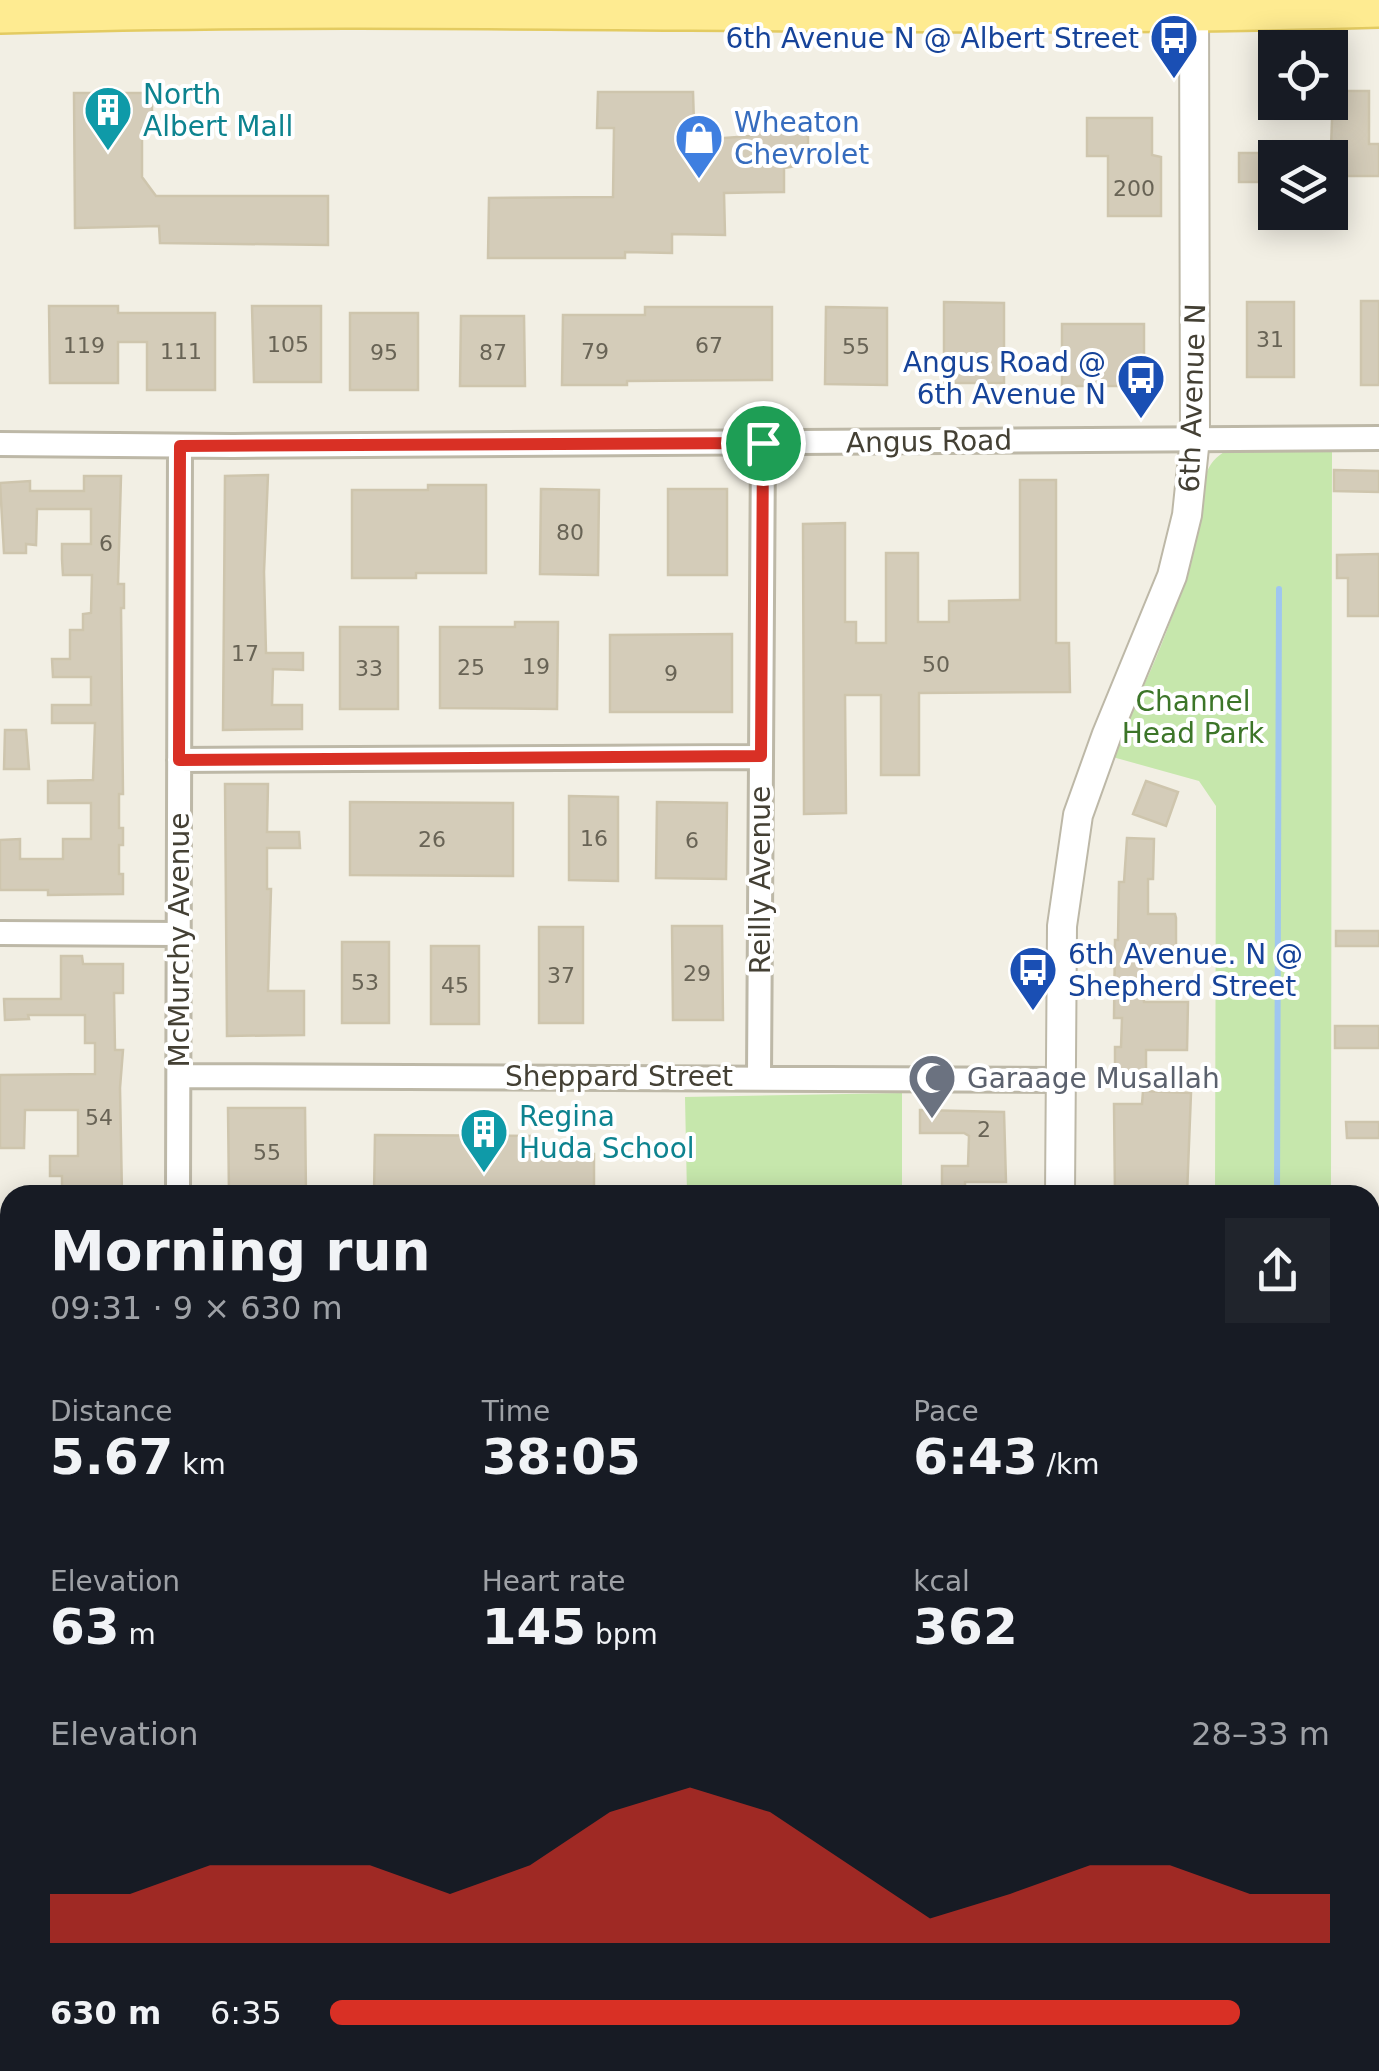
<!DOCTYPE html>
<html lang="en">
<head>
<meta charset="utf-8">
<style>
  body { margin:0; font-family:"DejaVu Sans",sans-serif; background:#20242c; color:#f1f3f6; height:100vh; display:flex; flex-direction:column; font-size:38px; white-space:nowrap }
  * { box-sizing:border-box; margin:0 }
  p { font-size:32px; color:#9ea1a6 }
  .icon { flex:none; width:55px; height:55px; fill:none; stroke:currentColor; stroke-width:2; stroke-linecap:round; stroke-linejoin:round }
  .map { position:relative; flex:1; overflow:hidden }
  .side { position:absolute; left:0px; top:1185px; width:1380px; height:888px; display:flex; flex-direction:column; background:#171b24; border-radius:30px 30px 0 0; box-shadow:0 5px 25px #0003 }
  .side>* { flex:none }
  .fabs { position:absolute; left:1258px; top:30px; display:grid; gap:20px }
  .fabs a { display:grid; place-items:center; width:90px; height:90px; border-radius:0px; background:#171b24; box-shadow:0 5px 25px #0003; font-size:50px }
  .pin { position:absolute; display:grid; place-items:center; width:85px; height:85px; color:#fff; margin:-42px; border:5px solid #fff; border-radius:50%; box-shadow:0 2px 10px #0007 }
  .round { display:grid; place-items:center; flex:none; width:105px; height:105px; border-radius:0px; background:#20242c }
  .overview { display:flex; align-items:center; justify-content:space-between; height:170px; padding:0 50px }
  h1 { font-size:55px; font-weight:700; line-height:75px }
  .figures { display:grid; grid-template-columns:repeat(3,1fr); gap:15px; height:170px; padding:10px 50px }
  .figures div { display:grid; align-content:center }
  .figures b { font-size:50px; font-weight:700 }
  .figures small { font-size:28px; font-weight:400 }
  .figures p { font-size:28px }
  .chart { height:280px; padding:20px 50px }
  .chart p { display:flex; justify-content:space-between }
  .chart svg { width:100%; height:180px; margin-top:10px; fill:#d93025; opacity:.7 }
  ul { padding:0 50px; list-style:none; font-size:32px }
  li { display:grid; grid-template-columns:160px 120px 1fr; align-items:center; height:75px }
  li i { height:25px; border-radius:12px; background:#d93025 }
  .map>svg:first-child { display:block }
  .green { fill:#c6e7ac }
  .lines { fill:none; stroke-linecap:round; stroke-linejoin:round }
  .stream { stroke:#9fc6f0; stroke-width:6 }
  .building { fill:#d4ccb9; stroke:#cec5ad; stroke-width:2.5 }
  .minor-casing { stroke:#bdb8a7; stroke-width:28 }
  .tertiary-casing { stroke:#bdb8a7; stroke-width:32 }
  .primary-casing { stroke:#e3cb61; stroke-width:40 }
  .minor { stroke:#fff; stroke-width:22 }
  .tertiary { stroke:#fff; stroke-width:28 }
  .primary { stroke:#feeb91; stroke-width:35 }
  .route-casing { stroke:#fff; stroke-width:20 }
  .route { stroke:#d93025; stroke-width:12 }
  .labels { text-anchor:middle; stroke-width:8; stroke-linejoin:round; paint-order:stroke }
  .number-label { font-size:22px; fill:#686355 }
  .transit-label { font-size:28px; fill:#164399; stroke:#fff; text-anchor:end }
  .culture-label { font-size:28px; fill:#0d838f; stroke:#fff; text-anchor:start }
  .shop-label { font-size:28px; fill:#366cbe; stroke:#fff; text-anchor:start }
  .street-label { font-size:28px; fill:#444034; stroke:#fff }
  .park-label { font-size:28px; fill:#3c7528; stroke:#fff }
  .worship-label { font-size:28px; fill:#5b616d; stroke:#fff; text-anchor:start }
</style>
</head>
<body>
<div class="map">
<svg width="1379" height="2071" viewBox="0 0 1379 2071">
  <rect width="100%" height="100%" fill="#f2efe4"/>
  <path class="green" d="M1228 450 1332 451 1331 1195H1215L1216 806 1199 781 1109 756C1149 680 1177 616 1197 532 1204 501 1196 465 1228 450Z
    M902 1093V1195H687L685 1097Z
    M904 2063V2071H347V2062Z"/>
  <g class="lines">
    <path class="stream" d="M1277 1195 1279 589
      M1278 2062V2071"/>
  </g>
  <path class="building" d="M1333 91H1369V144H1379V176H1330Z
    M598 92H693L694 124 706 134 724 138 751 136 778 123H791L801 128 808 137V147L805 157 796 166 784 168V192L724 193 725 235 672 234V253L625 252V258H488L489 198 613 197 614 128H597Z
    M74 93H152V120L142 128V177L156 196H328V245L160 243 159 226 75 228Z
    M1087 118H1152V155L1161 157V216H1108V156H1087Z
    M1239 153H1275V182H1239Z
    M1361 301H1379V385H1361Z
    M944 302 1004 303V383H944Z
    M1247 302H1294V377H1247Z
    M49 306H118V313H215V390H147V342H118V383H50Z
    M252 306H321V382H254Z
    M645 307H772V380L627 381V385H562L563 315H645Z
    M826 307 887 308V385L825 384Z
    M350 313H418V390H350Z
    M461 316H524L525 386H460Z
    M1062 324H1144V386H1062Z
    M1334 470 1379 471V492L1334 491Z
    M268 475 264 572 266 653H303V670L273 669 272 705H302V729L223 730 225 476Z
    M84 476H121L118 584H124V608H121L123 794H119V828H123V845H119V874H123V894L48 895V890H0V840L20 839V859H63V839H91V803H48V781L93 780 95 723H52V705H91V677H53L52 659H70V630H83V614L91 613 92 575H63L62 559V544H91V509H37L36 545 26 544V553H4L0 483 30 481V491H84Z
    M1020 480H1056V643H1069L1070 692 919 693V775H881V695H845L846 813 804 814 803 524 845 523V622H856V643H886V553H918V622H949V601L1020 600Z
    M428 485H486V573H416V578H352V490H428Z
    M541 489 599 490 598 575 540 574Z
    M668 489H727V575H668Z
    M1379 554V616H1348V578H1337V555Z
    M515 622H558L557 709 440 708V627H515Z
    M340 627H398V709H340Z
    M732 634V712H610V635Z
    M5 730H26L29 769H4Z
    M1146 781 1178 792 1166 826 1133 814Z
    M225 784H268L267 832H299L300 848H267V889H271L268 991H304V1035L227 1036Z
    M569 796 618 797V881L569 880Z
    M350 802 513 803V876L350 875Z
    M657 802 727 803 726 879 656 878Z
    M1127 838 1154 839 1153 879H1148V914H1175L1176 918V947H1152V951H1141L1144 1002H1188L1187 1050H1146V1071H1115V1047H1121L1122 1018H1114L1115 940H1118L1119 882H1124Z
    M672 926H722L723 1020H673Z
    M539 927H583V1023H539Z
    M1336 931H1379V946H1336Z
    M342 942H389V1023H342Z
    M431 946H479V1024H431Z
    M61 956H82L83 964H123V993H114L115 1050H123L120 1088 122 1195H86V1191H62V1176H50V1156H78V1110H25L24 1148H0V1075L95 1074V1043H85V1015H28L29 1019 5 1020 4 999H61Z
    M1335 1026H1379V1048H1335Z
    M1143 1091 1191 1093 1187 1195H1115L1114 1104H1142Z
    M228 1108H305L306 1195H229Z
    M920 1110 1004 1112 1006 1182H965V1195H942V1166H968L969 1136 964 1133H920Z
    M1346 1122H1379V1138H1347Z
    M375 1135 539 1136V1153L594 1154V1195H374Z"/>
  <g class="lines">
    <g class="minor-casing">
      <path id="minor" d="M0 444 233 446 1379 438
        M179 760 761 757
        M0 933 178 934
        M179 1076 1060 1080
        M759 1076 763 443
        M178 1195 180 446
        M0 1422H10
        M1370 1737H1379
        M0 1916H10
        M178 2062V2071"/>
    </g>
    <g class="tertiary-casing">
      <path id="tertiary" d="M1060 1195 1062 926 1078 815 1107 734 1172 576 1187 515 1195 438 1194 0
        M1065 2062V2071"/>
    </g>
    <g class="primary-casing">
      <path id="primary" d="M0 15C460 1 920 23 1379 9"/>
    </g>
    <use href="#minor" class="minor"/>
    <use href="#tertiary" class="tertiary"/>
    <use href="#primary" class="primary"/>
  </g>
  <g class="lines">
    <g class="route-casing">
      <path id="route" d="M763 443 761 756 179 760 180 446Z"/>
    </g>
    <use href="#route" class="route"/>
  </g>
  <defs>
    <g id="bus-pin" transform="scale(2.5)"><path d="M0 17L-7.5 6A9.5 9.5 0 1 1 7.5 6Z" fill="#1a4fb4" stroke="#fff"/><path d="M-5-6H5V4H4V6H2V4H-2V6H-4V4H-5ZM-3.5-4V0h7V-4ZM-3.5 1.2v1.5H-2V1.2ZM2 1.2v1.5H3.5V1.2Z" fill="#fff"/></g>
    <g id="building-pin" transform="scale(2.5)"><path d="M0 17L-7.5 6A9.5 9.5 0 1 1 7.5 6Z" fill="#0f9aa8" stroke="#fff"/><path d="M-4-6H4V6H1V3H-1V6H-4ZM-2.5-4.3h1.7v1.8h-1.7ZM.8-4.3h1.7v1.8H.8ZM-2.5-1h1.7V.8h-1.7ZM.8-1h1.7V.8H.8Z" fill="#fff"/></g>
    <g id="shop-pin" transform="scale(2.5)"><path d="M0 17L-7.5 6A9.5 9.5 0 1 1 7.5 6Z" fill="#3f7fe0" stroke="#fff"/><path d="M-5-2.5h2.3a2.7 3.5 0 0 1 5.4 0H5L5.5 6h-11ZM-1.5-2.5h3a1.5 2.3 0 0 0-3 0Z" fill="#fff"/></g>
    <g id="mosque-pin" transform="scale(2.5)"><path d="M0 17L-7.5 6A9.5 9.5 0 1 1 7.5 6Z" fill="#6b7280" stroke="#fff"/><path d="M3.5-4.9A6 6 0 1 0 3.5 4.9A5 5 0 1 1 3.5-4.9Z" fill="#fff"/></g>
  </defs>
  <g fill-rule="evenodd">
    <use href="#bus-pin" x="1174" y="38"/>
    <use href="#building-pin" x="108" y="110"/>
    <use href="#shop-pin" x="699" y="138"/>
    <use href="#bus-pin" x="1141" y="378"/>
    <use href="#bus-pin" x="1033" y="970"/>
    <use href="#mosque-pin" x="932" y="1078"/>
    <use href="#building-pin" x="484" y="1132"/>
  </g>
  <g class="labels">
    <g class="number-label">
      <text x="1134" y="196">200</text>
      <text x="1270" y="347">31</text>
      <text x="288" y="352">105</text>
      <text x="84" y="353">119</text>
      <text x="709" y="353">67</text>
      <text x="856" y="354">55</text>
      <text x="181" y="359">111</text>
      <text x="595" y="359">79</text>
      <text x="384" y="360">95</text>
      <text x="493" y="360">87</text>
      <text x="570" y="540">80</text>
      <text x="106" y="551">6</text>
      <text x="245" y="661">17</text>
      <text x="936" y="672">50</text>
      <text x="536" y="674">19</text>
      <text x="471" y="675">25</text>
      <text x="369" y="676">33</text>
      <text x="671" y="681">9</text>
      <text x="594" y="846">16</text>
      <text x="432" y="847">26</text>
      <text x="692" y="848">6</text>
      <text x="697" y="981">29</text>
      <text x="561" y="983">37</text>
      <text x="365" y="990">53</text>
      <text x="455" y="993">45</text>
      <text x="99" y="1125">54</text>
      <text x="984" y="1137">2</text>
      <text x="267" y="1160">55</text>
    </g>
    <g class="transit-label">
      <text x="1139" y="48">6th Avenue N @ Albert Street</text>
      <text x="1106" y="372">Angus Road @<tspan x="1106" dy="32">6th Avenue N</tspan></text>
      <text x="1068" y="964" text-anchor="start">6th Avenue. N @<tspan x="1068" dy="32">Shepherd Street</tspan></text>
    </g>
    <g class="culture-label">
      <text x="143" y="104">North<tspan x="143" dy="32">Albert Mall</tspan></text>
      <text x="519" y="1126">Regina<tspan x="519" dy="32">Huda School</tspan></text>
    </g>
    <g class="shop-label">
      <text x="734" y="132">Wheaton<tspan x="734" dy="32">Chevrolet</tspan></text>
    </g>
    <g class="street-label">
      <text transform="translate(1192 398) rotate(-88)" y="10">6th Avenue N</text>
      <text transform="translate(929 441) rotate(-1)" y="10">Angus Road</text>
      <text transform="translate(760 880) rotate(-90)" y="10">Reilly Avenue</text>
      <text transform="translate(179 940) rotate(-90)" y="10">McMurchy Avenue</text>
      <text x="619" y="1086">Sheppard Street</text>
    </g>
    <g class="park-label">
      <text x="1193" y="711">Channel<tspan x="1193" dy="32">Head Park</tspan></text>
    </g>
    <g class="worship-label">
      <text x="967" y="1088">Garaage Musallah</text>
    </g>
  </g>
</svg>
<div class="fabs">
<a><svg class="icon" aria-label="locate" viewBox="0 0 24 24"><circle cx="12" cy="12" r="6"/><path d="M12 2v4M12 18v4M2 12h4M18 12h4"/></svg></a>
<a><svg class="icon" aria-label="layers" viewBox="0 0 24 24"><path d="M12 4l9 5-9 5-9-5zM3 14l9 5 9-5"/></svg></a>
</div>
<div class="pin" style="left:763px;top:443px;background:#1e9e55"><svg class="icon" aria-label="arrive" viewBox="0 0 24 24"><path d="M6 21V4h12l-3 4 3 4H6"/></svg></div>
<section class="side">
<div class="overview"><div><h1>Morning run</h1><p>09:31 · 9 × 630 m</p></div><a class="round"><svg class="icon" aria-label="share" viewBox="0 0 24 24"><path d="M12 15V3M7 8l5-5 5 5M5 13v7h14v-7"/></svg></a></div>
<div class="figures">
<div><p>Distance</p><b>5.67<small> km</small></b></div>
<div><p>Time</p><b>38:05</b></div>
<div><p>Pace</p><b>6:43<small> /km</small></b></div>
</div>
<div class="figures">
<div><p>Elevation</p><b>63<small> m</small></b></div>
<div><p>Heart rate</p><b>145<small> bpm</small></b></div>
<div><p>kcal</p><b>362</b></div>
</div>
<div class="chart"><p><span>Elevation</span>28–33 m</p>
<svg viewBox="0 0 160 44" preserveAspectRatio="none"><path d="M0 44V32L10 32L20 25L30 25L40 25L50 32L60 25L70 12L80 6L90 12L100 25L110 38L120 32L130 25L140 25L150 32L160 32V44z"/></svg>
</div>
<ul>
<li><b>630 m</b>6:35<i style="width:91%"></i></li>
</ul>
</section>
</div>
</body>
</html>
